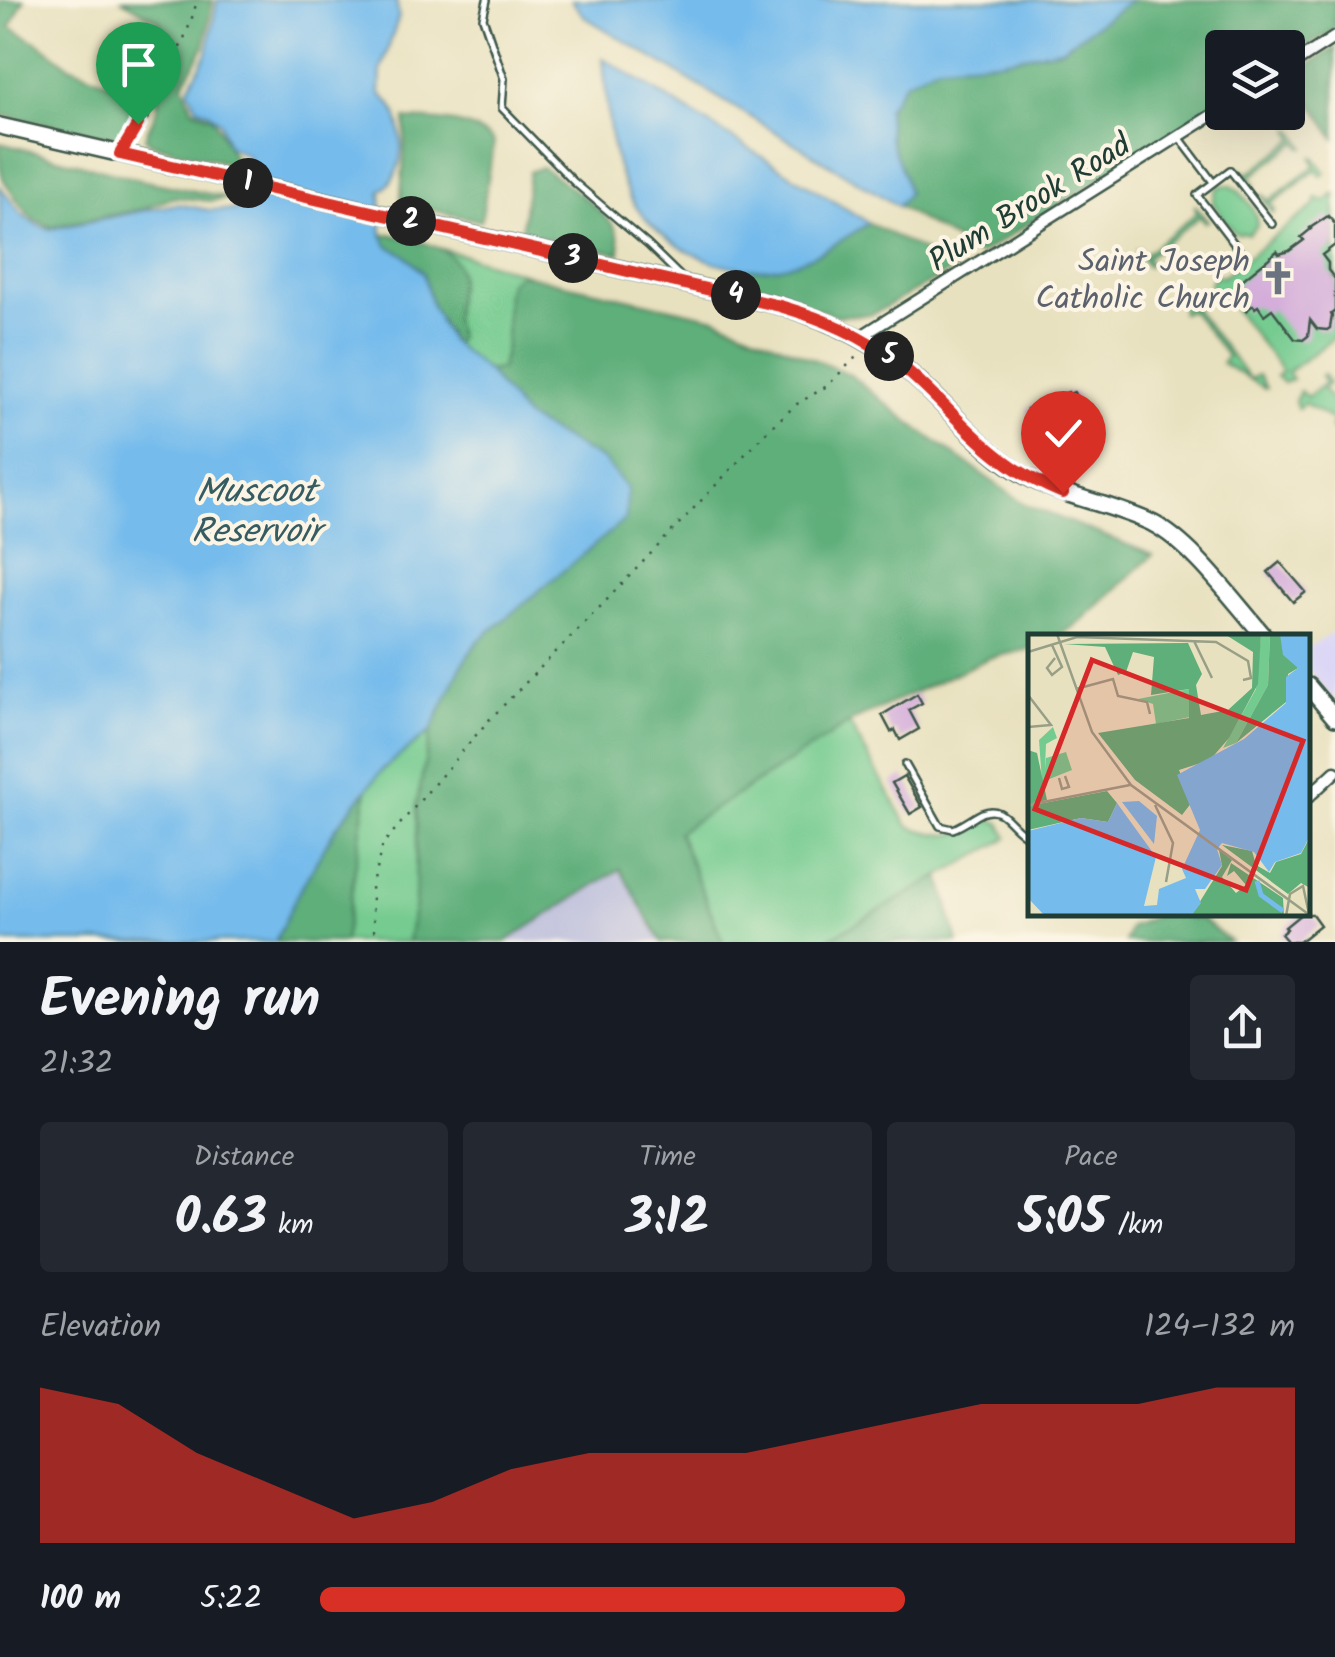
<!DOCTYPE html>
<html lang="en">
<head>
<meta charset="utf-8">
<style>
  body { margin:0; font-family:Kalam,sans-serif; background:#242831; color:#f1f3f6; height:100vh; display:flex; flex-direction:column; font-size:38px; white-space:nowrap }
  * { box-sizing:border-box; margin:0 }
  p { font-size:32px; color:#9ea1a6 }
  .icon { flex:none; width:55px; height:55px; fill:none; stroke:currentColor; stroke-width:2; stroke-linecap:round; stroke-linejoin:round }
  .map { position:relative; height:942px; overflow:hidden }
  .details { display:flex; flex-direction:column; background:#171b24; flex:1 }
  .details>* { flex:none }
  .buttons { position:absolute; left:1205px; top:30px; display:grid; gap:20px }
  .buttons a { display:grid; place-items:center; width:100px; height:100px; border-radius:10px; background:#171b24; box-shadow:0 10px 40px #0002; font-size:50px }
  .pin { position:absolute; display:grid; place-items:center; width:85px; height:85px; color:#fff; margin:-102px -42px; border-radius:50% 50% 50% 0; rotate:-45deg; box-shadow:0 0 10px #0007 }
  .pin .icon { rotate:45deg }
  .km { position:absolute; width:50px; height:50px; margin:-25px; border-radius:50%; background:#222; color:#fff; font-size:28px; line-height:50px; text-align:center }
  .round { display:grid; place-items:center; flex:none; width:105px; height:105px; border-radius:10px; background:#242831 }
  .headline { display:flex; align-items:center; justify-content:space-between; height:170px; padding:0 40px }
  h1 { font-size:55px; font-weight:700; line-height:75px }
  .figures { display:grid; grid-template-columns:repeat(3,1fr); gap:15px; height:170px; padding:10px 40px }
  .figures div { display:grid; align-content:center; border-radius:10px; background:#242831; text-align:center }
  .figures b { font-size:50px; font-weight:700 }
  .figures small { font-size:28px; font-weight:400 }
  .figures p { font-size:28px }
  .chart { height:280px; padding:20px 40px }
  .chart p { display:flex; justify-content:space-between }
  .chart svg { width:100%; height:180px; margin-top:10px; fill:#d93025; opacity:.7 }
  ul { padding:0 40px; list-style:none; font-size:32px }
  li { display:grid; grid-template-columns:160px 120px 1fr; align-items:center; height:75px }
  li i { height:25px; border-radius:12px; background:#d93025 }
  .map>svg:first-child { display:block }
  .built { fill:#dbd6f7 }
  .industrial { fill:#c1c2dd }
  .green { fill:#74cb90; stroke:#4a8462; stroke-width:2.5 }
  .forest { fill:#5faf7a; stroke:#3f7657; stroke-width:2.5 }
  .water { fill:#75bbec; stroke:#4a7c90; stroke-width:2.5 }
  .building { fill:#d4adda }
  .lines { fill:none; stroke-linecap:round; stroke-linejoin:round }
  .service-casing { stroke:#3d5649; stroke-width:10 }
  .minor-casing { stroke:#3d5649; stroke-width:15 }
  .secondary-casing { stroke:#3d5649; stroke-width:20 }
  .path { stroke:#3d5649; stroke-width:2.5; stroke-dasharray:2.5 8; stroke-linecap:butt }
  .service { stroke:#fff; stroke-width:5 }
  .minor { stroke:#fff; stroke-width:10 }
  .secondary { stroke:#fff; stroke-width:15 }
  .route-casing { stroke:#fff; stroke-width:20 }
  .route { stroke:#d93025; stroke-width:12 }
  .labels { text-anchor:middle; stroke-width:8; stroke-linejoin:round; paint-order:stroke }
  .street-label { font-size:32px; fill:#1f3d34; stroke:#fcf5e5 }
  .worship-label { font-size:32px; fill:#5b616d; stroke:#fcf5e5; text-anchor:end }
  .water-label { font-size:35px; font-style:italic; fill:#345c62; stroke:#fcf5e5 }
  .inset-river { fill:none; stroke:#75bbec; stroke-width:5 }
  .inset-road { fill:none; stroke:#989f87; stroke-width:2.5 }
  .view { fill:#d62828; fill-opacity:0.15; stroke:#d62828; stroke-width:5 }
  .inset-edge { fill:none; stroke:#1f3d34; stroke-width:5 }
</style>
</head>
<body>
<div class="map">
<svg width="1335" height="942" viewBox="0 0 1335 942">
  <rect width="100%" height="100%" fill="#fcf5e5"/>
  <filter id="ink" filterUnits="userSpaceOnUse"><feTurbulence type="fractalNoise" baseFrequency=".01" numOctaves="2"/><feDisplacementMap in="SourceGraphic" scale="20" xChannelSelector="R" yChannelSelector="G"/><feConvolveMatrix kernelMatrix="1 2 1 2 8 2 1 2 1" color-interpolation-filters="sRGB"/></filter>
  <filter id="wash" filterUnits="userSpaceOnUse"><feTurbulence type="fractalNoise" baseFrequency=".0048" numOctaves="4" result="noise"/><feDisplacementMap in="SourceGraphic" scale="40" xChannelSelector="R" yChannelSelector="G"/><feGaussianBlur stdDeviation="2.25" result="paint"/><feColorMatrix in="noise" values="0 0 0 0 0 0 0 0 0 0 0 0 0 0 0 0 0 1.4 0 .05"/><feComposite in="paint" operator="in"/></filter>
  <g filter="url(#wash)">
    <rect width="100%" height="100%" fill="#e8e1bf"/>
    <path class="built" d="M1335 631V702L1308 669V648Z"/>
    <path class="industrial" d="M621 869 662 942H505Z"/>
    <path class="green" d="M1291 130H1294L1305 147H1302L1297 142 1250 177 1255 184 1252 186 1240 169 1248 174 1295 139Z
      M1312 157H1314L1326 173 1321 176 1316 170 1271 204 1275 210 1273 213 1261 196 1263 195 1269 201 1315 166Z
      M1229 185C1242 191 1258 211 1257 226L1249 234 1235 233 1213 203 1216 190 1220 186Z
      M1335 194V337L1288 372 1292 380 1283 383 1276 376 1282 371 1219 289 1211 293 1210 283 1215 275 1222 277 1315 205 1317 198 1324 202Z
      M1194 205 1208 221 1205 222 1200 216 1146 258 1150 264 1147 266 1136 250 1138 249 1144 255 1197 213Z
      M439 248 530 275 521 274 507 292 506 346 501 369 487 371 453 344 458 338C457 330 454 322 454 314 455 287 467 266 439 248Z
      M1192 292 1200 300 1194 308 1249 379 1258 375 1266 388H1264L1222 363 1227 356 1191 310 1182 313 1181 300 1188 306 1195 301 1191 295Z
      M1323 374 1329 383 1323 389 1335 404V432L1331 428 1334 421 1304 403 1298 409 1295 401 1300 391 1307 397 1325 383 1321 376Z
      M849 723 908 826C942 838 956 840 987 818L1000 823 1008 838 823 942H723L678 832Z
      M431 731 417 803 415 904 408 942H344L367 789 384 768Z"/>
    <path class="forest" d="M0 0H24L10 27 43 46 69 66 111 83 137 39C147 60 150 94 140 115 136 124 126 132 119 140L74 129 0 115Z
      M122 0H213L204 47 183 84 192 108 213 118 238 166 152 144 145 138 158 106 154 80 159 21Z
      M1132 0H1335V29L1288 59V48H1222V101L979 255 898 206 908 193 904 176 889 138 887 108 905 82 939 65 996 61 1061 49Z
      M1335 48V138L1305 92 1291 76Z
      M405 119C433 120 474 120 494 142L481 221 401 203C401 175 407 148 405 119Z
      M0 143 145 181 229 198 211 201 174 197 143 209 51 227 33 219 19 203 3 179 0 165Z
      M542 167C562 181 605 210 616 230 620 237 620 247 620 254L521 233 529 172Z
      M869 223 956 268 873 314 837 316 744 287 737 269 779 267 820 253Z
      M390 234C414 241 458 244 459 276 459 289 454 302 454 315 454 323 457 331 458 339L453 344 432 306 423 273 405 255 388 246 382 235Z
      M521 274 716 318 849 374 918 429 1026 505 1153 555 1081 621 1058 637H1030V649L989 658 856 719 678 832 723 942H662L620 869 505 942H408L415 904 417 803 431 731 461 666 604 461 525 417 487 371 501 369 506 346 507 292 511 280Z
      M367 789 344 942H275L296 897 335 829Z
      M940 876 958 942H823Z
      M1160 914 1201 919 1231 942H1125L1130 927Z"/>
    <path class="water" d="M217 0H396L399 16 381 70 380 93C382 95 391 104 392 106 406 130 406 175 381 191L382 235 388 246 405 255 423 273 432 306 450 341 487 371 525 417 604 461 627 488 626 519 477 642 461 666 431 731 384 768 335 829 296 897 275 942H0V186C14 205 26 225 51 229L177 204 209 210H235L251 165 248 156 228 146 220 122 210 113 197 107 188 89 207 53Z
      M571 0H1132L1061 49 996 61 939 65 905 82 887 109 889 138 904 176 908 193 898 206 585 17Z
      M603 58 869 223C841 240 812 261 779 267 722 278 648 242 625 187 608 148 607 101 603 58Z"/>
    <g id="blocks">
      <path class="building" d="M1328 216 1335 224V245L1322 255 1328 263V270L1335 279V311L1331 314 1332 316 1330 328 1327 330 1317 329 1310 320 1308 336 1303 340 1295 339 1272 309 1264 315 1258 306 1255 308 1253 305 1246 311 1232 293 1239 287 1237 284 1268 259 1277 251 1279 254 1289 251 1304 240 1301 237 1311 229 1310 228Z
        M1068 392 1069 394 1074 392 1079 404 1039 421 1037 416 1031 419 1027 409Z
        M1280 562 1306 592 1293 602 1268 572Z
        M917 694 922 703 909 710 919 729 900 740 895 730 891 732 882 715Z
        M904 776 922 807 910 814 892 783Z
        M1301 914H1312L1320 925 1299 942H1288L1281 934 1287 929 1285 927Z"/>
    </g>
  </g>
  <g filter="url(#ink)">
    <use href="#blocks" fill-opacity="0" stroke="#3d5649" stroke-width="2.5"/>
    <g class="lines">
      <g class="service-casing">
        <path id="service" d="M487 0 483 18 504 79 502 108 574 182 648 245 683 279
          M1179 137 1213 182
          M121 151 146 114 148 82 145 39 137 31
          M1239 250 1197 195 1230 170 1272 224
          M905 764 940 826 953 829C964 825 972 818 982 813 1005 803 1011 831 1030 837"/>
      </g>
      <g class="minor-casing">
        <path id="minor" d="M1288 67 1335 37
          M860 337 1222 109
          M1308 797 1335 772"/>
      </g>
      <g class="secondary-casing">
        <path id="secondary" d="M0 126 781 306C834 322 880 344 920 382 952 412 980 446 1016 470 1058 497 1108 502 1152 523 1193 544 1234 602 1265 637
          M1308 686 1335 718"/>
      </g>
      <path class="path" d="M155 94C172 64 189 34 197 0
        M1237 306 1240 303
        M375 942 371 887 383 844 489 720 601 606 770 428 797 404 827 386 858 355"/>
      <use href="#service" class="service"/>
      <use href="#minor" class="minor"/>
      <use href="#secondary" class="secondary"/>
    </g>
  </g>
  <g class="lines" filter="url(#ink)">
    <g class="route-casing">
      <path id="route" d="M138 124 120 154 780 306C824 319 863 335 899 364 936 393 964 431 1002 459 1021 474 1041 484 1063 493"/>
    </g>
    <use href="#route" class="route"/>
  </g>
  <defs>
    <g id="church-bare" transform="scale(2.7)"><path d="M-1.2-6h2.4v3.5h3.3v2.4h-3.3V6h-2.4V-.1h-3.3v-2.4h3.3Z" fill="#6b7280" stroke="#fcf5e5" stroke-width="2.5" paint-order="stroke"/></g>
  </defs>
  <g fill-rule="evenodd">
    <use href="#church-bare" x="1278" y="278"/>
  </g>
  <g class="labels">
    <g class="street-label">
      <text transform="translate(1029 202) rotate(-32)" y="11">Plum Brook Road</text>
    </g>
    <g class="worship-label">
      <text x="1250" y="271">Saint Joseph<tspan x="1250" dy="37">Catholic Church</tspan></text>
    </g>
    <g class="water-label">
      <text x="256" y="502">Muscoot<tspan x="256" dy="40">Reservoir</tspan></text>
    </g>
  </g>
  <g transform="translate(1028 634)">
    <rect width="282" height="282" fill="#e8e1bf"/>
    <path d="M233 0H242L240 51 208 109 195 114 228 55ZM161 55 162 83 128 90 125 70 110 65ZM25 93 29 104 18 110 17 135 18 124 38 118 44 136 14 148 11 106Z" fill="#74cb90"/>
    <path d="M76 0H233L230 50 201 104 182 126 151 136 164 168 154 181 107 146 70 99 161 84V55L123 61 126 23 105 18 98 38 90 41 77 13 36 10 160 9 174 40 168 51 173 81 200 76 224 54 225 18 198 1ZM242 0H252L270 34 260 40 258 68 208 109 240 51ZM0 116 9 119 19 166 0 170ZM79 157 89 169 80 188 53 184 0 196V172ZM282 203V254L273 249 260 260 194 211 224 217 228 231 242 239 248 228 273 220ZM191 216 204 226 194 243 208 259 218 251 206 237 199 242 203 229 255 264 256 282H163L194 232Z" fill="#5faf7a"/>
    <path d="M252 0H282V202L273 219 247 228 241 238 226 218 194 209 189 215 194 231 177 255H167L173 269 163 282H17L0 264V197L53 184 80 188 89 169 128 223 116 272 129 271 131 255 158 244 154 235 172 196 149 141 216 105 258 69V43L270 34 255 21ZM111 167 129 182 126 210 94 168Z" fill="#75bbec"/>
    <path class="inset-river" d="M229 247 233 261 255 277"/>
    <path class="inset-road" d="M29 0 64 98 103 151 283 282M166 7 184 44M24 11 34 33 24 41 19 34 27 24M0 18 49 3 188 8 220 27 223 44 215 46M48 55 85 45 90 62 119 68 122 80M0 61 23 91 0 93M31 144 34 155 41 153 37 142M0 171 102 151M127 171 145 209 138 248M258 282 262 260 275 252 281 280"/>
    <path class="view" d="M64 26 275 107 218 256 7 175Z"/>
    <rect width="282" height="282" class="inset-edge"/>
  </g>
</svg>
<div class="buttons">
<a><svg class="icon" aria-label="layers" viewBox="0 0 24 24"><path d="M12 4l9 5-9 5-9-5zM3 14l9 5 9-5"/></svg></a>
</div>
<div class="pin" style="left:138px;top:124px;background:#1e9e55"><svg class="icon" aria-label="arrive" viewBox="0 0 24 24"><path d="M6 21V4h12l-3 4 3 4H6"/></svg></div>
<div class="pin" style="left:1063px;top:493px;background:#d93025"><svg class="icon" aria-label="check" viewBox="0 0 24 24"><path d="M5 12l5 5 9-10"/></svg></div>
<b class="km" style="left:248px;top:183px">1</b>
<b class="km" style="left:411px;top:221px">2</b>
<b class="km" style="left:573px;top:258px">3</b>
<b class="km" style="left:736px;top:295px">4</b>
<b class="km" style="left:889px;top:356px">5</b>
</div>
<section class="details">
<div class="headline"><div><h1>Evening run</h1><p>21:32</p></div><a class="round"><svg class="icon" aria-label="share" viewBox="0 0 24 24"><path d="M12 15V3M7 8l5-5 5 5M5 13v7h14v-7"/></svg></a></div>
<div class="figures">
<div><p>Distance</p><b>0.63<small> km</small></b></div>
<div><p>Time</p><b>3:12</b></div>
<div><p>Pace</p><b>5:05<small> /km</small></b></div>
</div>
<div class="chart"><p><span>Elevation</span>124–132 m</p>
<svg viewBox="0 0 160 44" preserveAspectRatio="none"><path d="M0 44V6L10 10L20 22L30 30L40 38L50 34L60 26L70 22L80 22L90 22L100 18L110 14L120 10L130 10L140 10L150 6L160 6V44z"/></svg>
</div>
<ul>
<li><b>100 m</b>5:22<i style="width:60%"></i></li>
</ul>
</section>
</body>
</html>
